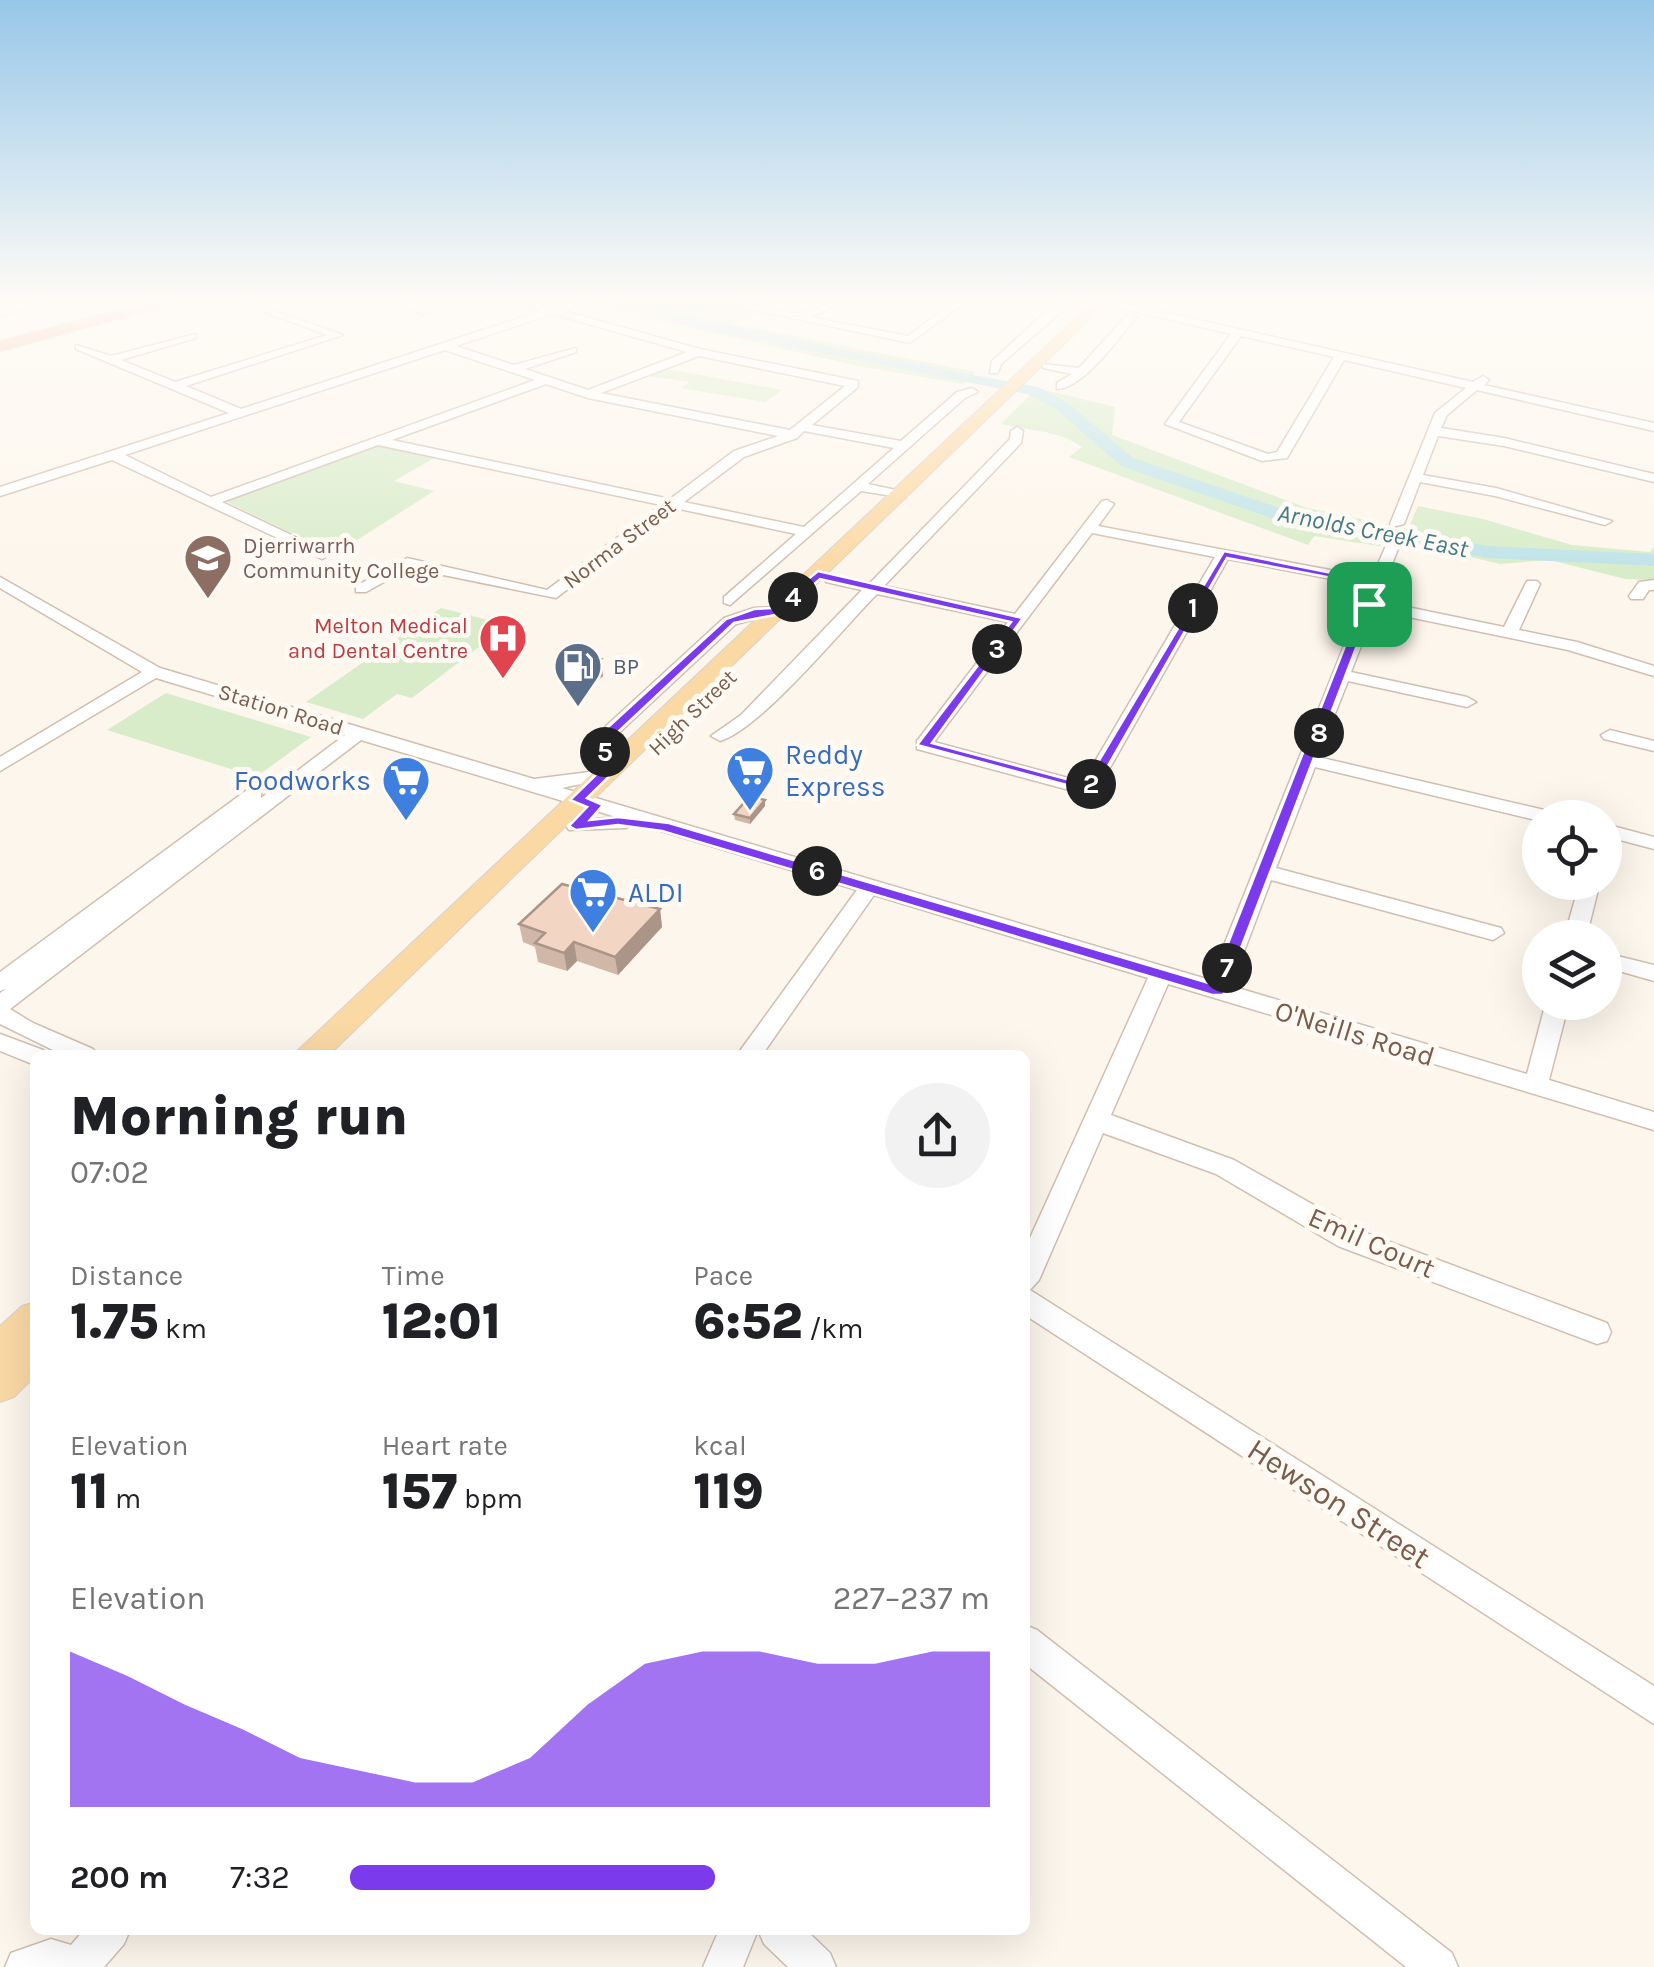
<!DOCTYPE html>
<html lang="en">
<head>
<meta charset="utf-8">
<style>
  body { margin:0; font-family:Karla,sans-serif; background:#f2f2f2; color:#202124; height:100vh; display:flex; flex-direction:column; font-size:38px; white-space:nowrap }
  * { box-sizing:border-box; margin:0 }
  p { font-size:32px; color:#757577 }
  .icon { flex:none; width:55px; height:55px; fill:none; stroke:currentColor; stroke-width:2; stroke-linecap:round; stroke-linejoin:round }
  .map { position:relative; flex:1; overflow:hidden }
  .panel { position:absolute; left:30px; top:1050px; width:1000px; height:885px; display:flex; flex-direction:column; background:#fff; border-radius:15px; box-shadow:0 10px 40px #0002 }
  .panel>* { flex:none }
  .buttons { position:absolute; left:1522px; top:800px; display:grid; gap:20px }
  .buttons a { display:grid; place-items:center; width:100px; height:100px; border-radius:50%; background:#fff; box-shadow:0 10px 40px #0002; font-size:50px }
  .pin { position:absolute; display:grid; place-items:center; width:85px; height:85px; color:#fff; margin:-42px; border-radius:20px; box-shadow:0 5px 15px #0006 }
  .km { position:absolute; width:50px; height:50px; margin:-25px; border-radius:50%; background:#222; color:#fff; font-size:28px; line-height:50px; text-align:center }
  .round { display:grid; place-items:center; flex:none; width:105px; height:105px; border-radius:52px; background:#f2f2f2 }
  .head { display:flex; align-items:center; justify-content:space-between; height:170px; padding:0 40px }
  h1 { font-size:55px; font-weight:800; line-height:75px }
  .stats { display:grid; grid-template-columns:repeat(3,1fr); gap:15px; height:170px; padding:10px 40px }
  .stats div { display:grid; align-content:center }
  .stats b { font-size:50px; font-weight:800 }
  .stats small { font-size:28px; font-weight:400 }
  .stats p { font-size:28px }
  .chart { height:280px; padding:20px 40px }
  .chart p { display:flex; justify-content:space-between }
  .chart svg { width:100%; height:180px; margin-top:10px; fill:#7c3aed; opacity:.7 }
  ul { padding:0 40px; list-style:none; font-size:32px }
  li { display:grid; grid-template-columns:160px 120px 1fr; align-items:center; height:75px }
  li i { height:25px; border-radius:12px; background:#7c3aed }
  .map>svg:first-child { display:block }
  .green { fill:#d8ecc9 }
  .lines { fill:none; stroke-linecap:round; stroke-linejoin:round }
  .river { fill:#bfe3e8; fill-rule:evenodd }
  .minor-casing { stroke:#d1beb0; stroke-width:3 }
  .major-casing { stroke:#dad1cd; stroke-width:2 }
  .highway-casing { stroke:#dad1cd; stroke-width:3 }
  .minor { fill:#fff; fill-rule:evenodd }
  .major { fill:#fbd9a5; fill-rule:evenodd }
  .highway { fill:#f7b7a3; fill-rule:evenodd }
  .wall { fill:#d1b7a8 }
  .shaded-wall { fill:#aa9588 }
  .building { fill:#f3d5c3; stroke:#aa9588; stroke-width:2.5 }
  .route { fill:#7c3aed; stroke:#fff; stroke-width:2.5; fill-rule:evenodd }
  .labels { text-anchor:middle; stroke-width:10; stroke-linejoin:round; paint-order:stroke }
  .far-street-label { font-size:22px; fill:#7a5c4d; stroke:#fffaf3 }
  .far-education-label { font-size:22px; fill:#785e54; stroke:#fffaf3; text-anchor:start }
  .far-health-label { font-size:22px; fill:#be3a42; stroke:#fffaf3; text-anchor:end }
  .far-service-label { font-size:22px; fill:#4e5e75; stroke:#fffaf3; text-anchor:start }
  .far-water-label { font-size:25px; font-style:italic; fill:#437c86; stroke:#fffaf3 }
  .shop-label { font-size:28px; fill:#366cbe; stroke:#fffaf3; text-anchor:start }
  .street-label { font-size:28px; fill:#7a5c4d; stroke:#fffaf3 }
  .near-street-label { font-size:32px; fill:#7a5c4d; stroke:#fffaf3 }
</style>
</head>
<body>
<div class="map">
<svg width="1654" height="1967" viewBox="0 0 1654 1967">
  <rect width="100%" height="100%" fill="#fdf6ec"/>
  <path class="green" d="M599 301 640 304 781 301 767 307 772 309 732 324 976 372 963 384 858 366 588 305Z
    M667 369 782 390 765 402 681 388 690 382 647 376Z
    M1037 388 1115 407 1112 435 1307 508 1389 525 1385 543 1379 546 1314 536 1308 545 1069 457 1082 447C1058 430 1030 431 1001 424Z
    M379 444 436 457 394 481 434 491 335 554 223 500Z
    M1418 506 1483 519 1572 545 1650 552 1654 547V580L1625 579 1550 560 1500 564 1403 541Z
    M441 608 508 625 412 698 397 694 363 719 306 702Z
    M166 693 311 737 256 777 107 730Z"/>
  <g class="lines">
    <path class="river" d="M598 301H622L866 355 1038 387 1068 403 1133 458 1291 512 1488 546 1654 554V566L1488 558 1280 521 1121 466 1056 409 1027 394 711 331Z"/>
    <g class="minor-casing">
      <path id="minor" d="M31 301H47L0 316V310Z
        M235 301H246L343 335 186 386 241 409 541 311 512 301 552 308 573 301H588L564 311 700 349 858 381V387L812 425 901 441 957 392 972 388 978 392 965 398 868 484 905 492V498L861 491 730 605 724 603V597L796 534 675 508 556 598 409 568 366 592H356V586L407 558 547 590 661 505 378 445 222 502 327 552 329 555 322 559 112 460 0 496V487L229 413 76 349V345L111 356 196 334V338L121 360 175 382 327 335ZM553 314 687 352 588 390 525 369 576 352V348L514 365 456 346ZM445 350 535 380 211 497 125 455ZM699 356 845 386 790 430 601 393ZM546 384 588 398 778 436 734 451 670 499 392 440ZM804 431 894 448 804 527 684 502 744 457 797 438Z
        M388 301H403L432 312 423 314Z
        M711 301C739 301 764 310 791 313 809 315 827 301 846 301L809 317 908 336 951 304 947 301 964 303 910 343Z
        M1063 301 1072 303 1001 364 998 373H990L992 361 1053 305Z
        M1115 301 1473 382 1483 376 1489 380 1484 385 1654 423V431L1477 390 1447 415 1441 428 1504 438 1654 474V482L1504 446 1438 436 1423 475 1496 488 1612 521 1605 525 1495 496 1420 482 1404 524 1392 527 1390 524 1435 413 1466 388 1344 360 1287 458 1262 461 1165 424 1231 334 1111 306ZM1241 336 1334 357 1277 452 1268 454 1179 422Z
        M1127 315 1136 317C1120 337 1083 389 1057 389V383L1072 374 1043 368V364L1079 368Z
        M1017 427 1023 431 1021 443 884 586 1015 614 1102 501 1107 500 1114 504 1098 526 1372 578 1387 543H1397L1399 546 1378 601 1504 627 1527 581H1537L1540 584 1519 630 1577 642 1654 666V676L1568 650 1375 610 1351 672 1467 697 1476 702 1467 707 1348 681 1318 757 1553 812 1562 818H1540V821L1315 767 1276 868 1501 928 1504 933 1493 940 1271 880 1231 986 1527 1074 1546 1002H1569L1549 1080 1654 1112V1130L1168 984 1111 1115 1234 1160 1358 1230 1607 1323 1611 1332 1607 1341 1597 1344 1338 1246 1216 1174 1103 1133 1039 1280 1030 1290 1654 1686V1724L1025 1315V1249L1148 978 874 895 762 1055H737L857 890 635 823 626 828 569 830 566 826 569 822 616 817 361 740 10 1009 33 1023 93 1049 97 1055H63L0 1024V993L6 989 0 991V972L247 790H261V798L345 735 156 678 0 771V757L142 672 0 588V577L160 668 534 779 613 769V777L562 788 1210 980 1368 586 1228 559 1098 789 1088 795 917 749V741L1008 622 877 594C843 628 761 729 720 741L711 736 741 715 862 590 826 582V576L870 583 1010 439 1011 431ZM1092 533 1215 557 1083 782 934 742Z
        M1654 580V590H1649L1643 599H1631L1629 596 1639 582Z
        M754 608 776 607 784 612 736 624 620 732C613 748 615 751 624 764L622 768H608C594 753 595 744 606 726L724 618Z
        M1610 730 1654 741V751L1604 739 1601 735Z
        M1605 824 1654 837V849L1605 836Z
        M1580 882H1600L1586 938H1564Z
        M1605 953 1654 965V981L1605 967Z
        M0 1034 43 1050 46 1055H35V1065L0 1051Z
        M1025 1625 1037 1630 1452 1953 1458 1967H1406L1025 1664Z
        M84 1930H130L124 1944 104 1967H5L11 1953 51 1939 71 1945Z
        M719 1930H806L830 1953 836 1967H788L764 1944 758 1930 743 1967H703Z"/>
    </g>
    <g class="major-casing">
      <path id="major" d="M1094 301H1109L329 1055H293Z
        M35 1302V1376L14 1397 0 1402V1326L22 1306Z"/>
    </g>
    <g class="highway-casing">
      <path id="highway" d="M156 301H181L0 351V341Z"/>
    </g>
    <use href="#minor" class="minor"/>
    <use href="#major" class="major"/>
    <use href="#highway" class="highway"/>
  </g>
  <path class="wall" d="M563 671 603 676 583 693 566 688Z
    M765 800V806L750 824 735 820 734 814Z
    M660 909 662 927 618 975 577 961 567 971 538 962 535 947 523 942 519 924Z"/>
  <path class="shaded-wall" d="M601 659 603 676 583 693 580 676Z
    M765 800V806L750 824V818Z
    M660 909 662 927 618 975 615 957Z
    M574 942 577 961 567 971 564 953Z"/>
  <path class="building" d="M584 654 601 659 580 676 563 671Z
    M750 796 765 800 750 818 734 814Z
    M562 884 660 909 615 957 574 942 564 953 535 943 545 933 519 924Z"/>
  <linearGradient id="sky" x2="0" y2="1"><stop stop-color="#97c7e8"/><stop offset="0.52" stop-color="#fefbf6"/><stop offset="1" stop-color="#fefbf6" stop-opacity="0"/></linearGradient>
  <rect width="1654" height="576" fill="url(#sky)"/>
  <path class="route" d="M1224 551 1381 583 1223 995H1212L662 831 618 825 576 830 569 826 587 807 570 800 607 764C594 751 599 742 608 727L726 619 754 609 773 608 818 571 1023 618 932 743 1085 784ZM1227 558 1369 585 1212 984 669 823 618 817 590 820 603 805 587 798 622 764C611 751 610 748 618 732L734 623 780 614 820 579 1011 622 917 745 1093 792Z"/>
  <defs>
    <g id="school-pin" transform="scale(2.5)"><path d="M0 17L-7.5 6A9.5 9.5 0 1 1 7.5 6Z" fill="#8d6e63" stroke="#fffaf3"/><path d="M0-5L7-2L0 1L-7-2ZM-4 1L0 2.5L4 1V4Q0 6-4 4Z" fill="#fff"/></g>
    <g id="hospital-pin" transform="scale(2.5)"><path d="M0 17L-7.5 6A9.5 9.5 0 1 1 7.5 6Z" fill="#e0444e" stroke="#fffaf3"/><path d="M-5-5h3v3.5h4V-5h3V5h-3V1.5h-4V5h-3Z" fill="#fff"/></g>
    <g id="fuel-pin" transform="scale(2.5)"><path d="M0 17L-7.5 6A9.5 9.5 0 1 1 7.5 6Z" fill="#5c6f8a" stroke="#fffaf3"/><path d="M-5.5-6h7V0h2V4h1.3V-2.5L3-4.5l.8-.8L6-3V5H2.5V1h-1V6h-7ZM-4.2-4.7v3.2H.2V-4.7Z" fill="#fff"/></g>
    <g id="supermarket-pin" transform="scale(2.5)"><path d="M0 17L-7.5 6A9.5 9.5 0 1 1 7.5 6Z" fill="#3f7fe0" stroke="#fffaf3"/><path d="M-6-5.5h2.5l.6 2H6L4.5 2H-2.5L-4.4-4H-6ZM-1.5 3.2a1.3 1.3 0 1 0 .1 0ZM3 3.2a1.3 1.3 0 1 0 .1 0Z" fill="#fff"/></g>
  </defs>
  <g fill-rule="evenodd">
    <use href="#school-pin" x="208" y="558"/>
    <use href="#hospital-pin" x="503" y="638"/>
    <use href="#fuel-pin" x="578" y="666"/>
    <use href="#supermarket-pin" x="750" y="770"/>
    <use href="#supermarket-pin" x="406" y="780"/>
    <use href="#supermarket-pin" x="593" y="892"/>
  </g>
  <g class="labels">
    <g class="far-street-label">
      <text transform="translate(619 543) rotate(-37)" y="8">Norma Street</text>
      <text transform="translate(281 709) rotate(17)" y="8">Station Road</text>
      <text transform="translate(692 712) rotate(-44)" y="8">High Street</text>
    </g>
    <g class="far-education-label">
      <text x="243" y="553">Djerriwarrh<tspan x="243" dy="25">Community College</tspan></text>
    </g>
    <g class="far-health-label">
      <text x="468" y="633">Melton Medical<tspan x="468" dy="25">and Dental Centre</tspan></text>
    </g>
    <g class="far-service-label">
      <text x="613" y="674">BP</text>
    </g>
    <g class="far-water-label">
      <text transform="translate(1373 530) rotate(11)" y="9">Arnolds Creek East</text>
    </g>
    <g class="shop-label">
      <text x="785" y="764">Reddy<tspan x="785" dy="32">Express</tspan></text>
      <text x="371" y="790" text-anchor="end">Foodworks</text>
      <text x="628" y="902">ALDI</text>
    </g>
    <g class="street-label">
      <text transform="translate(1355 1033) rotate(17)" y="10">O'Neills Road</text>
      <text transform="translate(1372 1242) rotate(24)" y="10">Emil Court</text>
    </g>
    <g class="near-street-label">
      <text transform="translate(1339 1503) rotate(33)" y="11">Hewson Street</text>
    </g>
  </g>
</svg>
<div class="buttons">
<a><svg class="icon" aria-label="locate" viewBox="0 0 24 24"><circle cx="12" cy="12" r="6"/><path d="M12 2v4M12 18v4M2 12h4M18 12h4"/></svg></a>
<a><svg class="icon" aria-label="layers" viewBox="0 0 24 24"><path d="M12 4l9 5-9 5-9-5zM3 14l9 5 9-5"/></svg></a>
</div>
<div class="pin" style="left:1369px;top:604px;background:#1e9e55"><svg class="icon" aria-label="arrive" viewBox="0 0 24 24"><path d="M6 21V4h12l-3 4 3 4H6"/></svg></div>
<b class="km" style="left:1193px;top:608px">1</b>
<b class="km" style="left:1091px;top:784px">2</b>
<b class="km" style="left:997px;top:649px">3</b>
<b class="km" style="left:793px;top:597px">4</b>
<b class="km" style="left:605px;top:752px">5</b>
<b class="km" style="left:817px;top:871px">6</b>
<b class="km" style="left:1227px;top:968px">7</b>
<b class="km" style="left:1319px;top:733px">8</b>
<section class="panel">
<div class="head"><div><h1>Morning run</h1><p>07:02</p></div><a class="round"><svg class="icon" aria-label="share" viewBox="0 0 24 24"><path d="M12 15V3M7 8l5-5 5 5M5 13v7h14v-7"/></svg></a></div>
<div class="stats">
<div><p>Distance</p><b>1.75<small> km</small></b></div>
<div><p>Time</p><b>12:01</b></div>
<div><p>Pace</p><b>6:52<small> /km</small></b></div>
</div>
<div class="stats">
<div><p>Elevation</p><b>11<small> m</small></b></div>
<div><p>Heart rate</p><b>157<small> bpm</small></b></div>
<div><p>kcal</p><b>119</b></div>
</div>
<div class="chart"><p><span>Elevation</span>227–237 m</p>
<svg viewBox="0 0 160 44" preserveAspectRatio="none"><path d="M0 44V6L10 12L20 19L30 25L40 32L50 35L60 38L70 38L80 32L90 19L100 9L110 6L120 6L130 9L140 9L150 6L160 6V44z"/></svg>
</div>
<ul>
<li><b>200 m</b>7:32<i style="width:57%"></i></li>
</ul>
</section>
</div>
</body>
</html>
